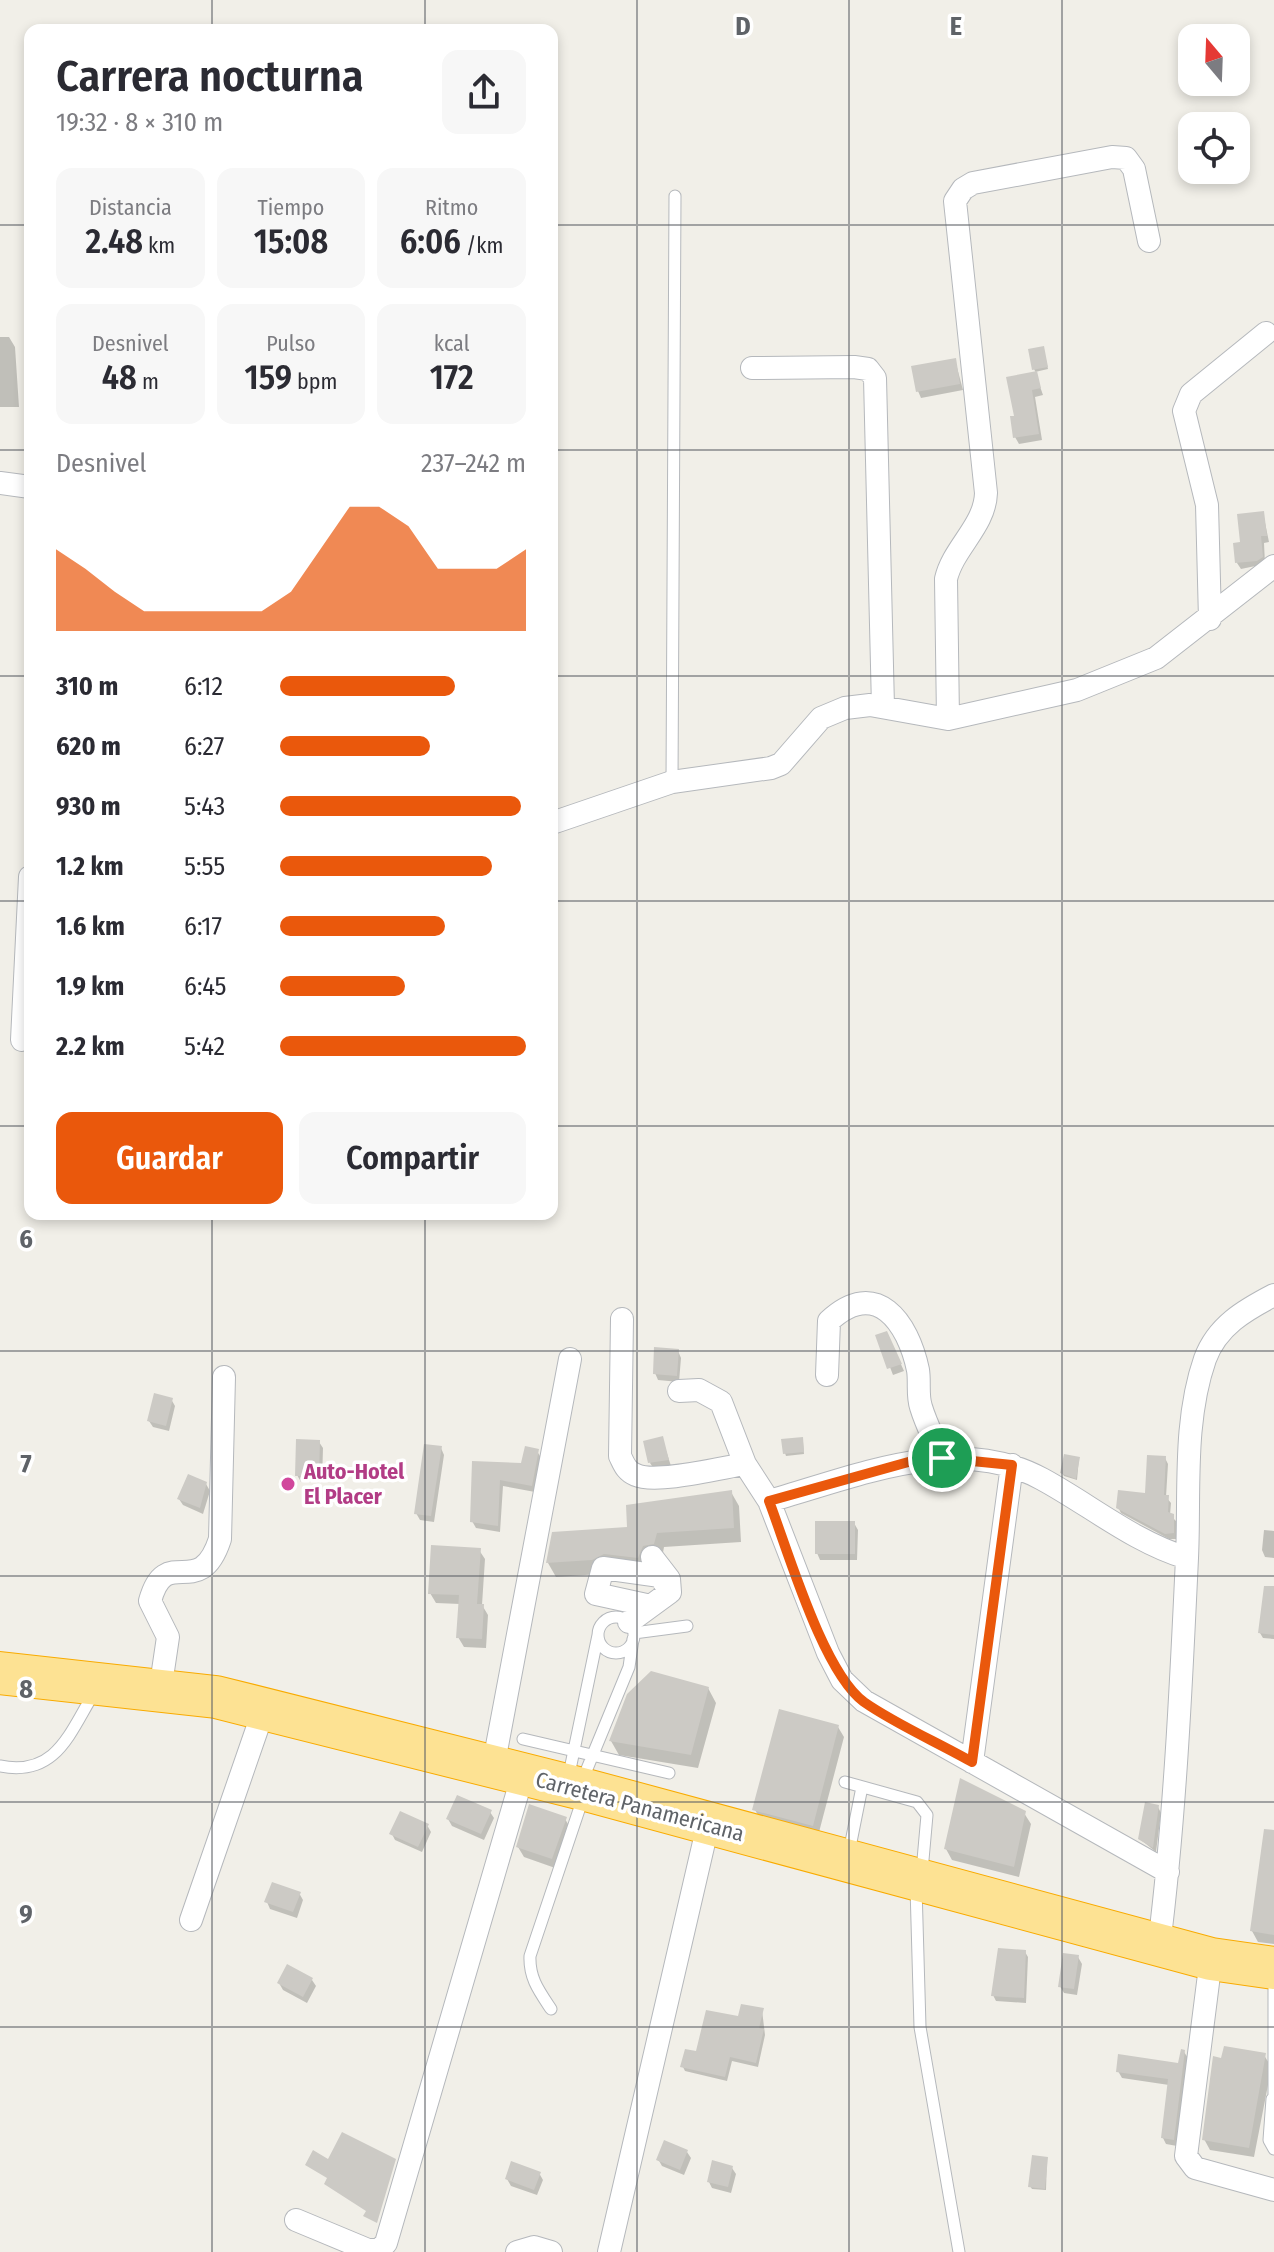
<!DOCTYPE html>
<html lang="es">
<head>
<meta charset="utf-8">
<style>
  body { margin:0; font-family:"Fira Sans Condensed",sans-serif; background:#f7f7f7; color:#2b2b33; height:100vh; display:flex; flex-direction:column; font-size:30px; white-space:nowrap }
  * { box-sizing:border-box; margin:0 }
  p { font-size:26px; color:#7c7c81 }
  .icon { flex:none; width:44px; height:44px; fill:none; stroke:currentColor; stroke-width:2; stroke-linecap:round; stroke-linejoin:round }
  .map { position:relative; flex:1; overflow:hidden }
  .side { position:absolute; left:24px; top:24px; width:534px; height:1196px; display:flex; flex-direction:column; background:#fff; border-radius:16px; box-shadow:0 4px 12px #0003 }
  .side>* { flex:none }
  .needle { width:52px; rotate:341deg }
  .controls { position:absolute; left:1178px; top:24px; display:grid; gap:16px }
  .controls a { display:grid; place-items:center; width:72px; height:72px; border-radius:16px; background:#fff; box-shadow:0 4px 12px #0003; font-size:40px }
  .pin { position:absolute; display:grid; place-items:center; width:68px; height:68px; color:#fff; margin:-34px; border:4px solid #fff; border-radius:50%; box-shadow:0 2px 8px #0007 }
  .round { display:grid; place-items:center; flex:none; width:84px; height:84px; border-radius:16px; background:#f7f7f7 }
  .head { display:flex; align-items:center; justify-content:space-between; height:136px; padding:0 32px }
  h1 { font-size:44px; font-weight:600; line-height:60px }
  .stats { display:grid; grid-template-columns:repeat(3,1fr); gap:12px; height:136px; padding:8px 32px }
  .stats div { display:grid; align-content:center; border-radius:16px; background:#f7f7f7; text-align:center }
  .stats b { font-size:34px; font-weight:600 }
  .stats small { font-size:22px; font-weight:400 }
  .stats p { font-size:22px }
  .chart { height:224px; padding:16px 32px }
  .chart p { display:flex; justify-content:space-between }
  .chart svg { width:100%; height:144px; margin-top:8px; fill:#ea580c; opacity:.7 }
  .cta { display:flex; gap:16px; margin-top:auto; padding:16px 32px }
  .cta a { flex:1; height:92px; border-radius:16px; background:#ea580c; color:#fff; font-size:32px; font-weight:600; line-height:92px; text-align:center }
  .cta a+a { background:#f7f7f7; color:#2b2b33 }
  ul { padding:0 32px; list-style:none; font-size:26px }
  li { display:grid; grid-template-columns:128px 96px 1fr; align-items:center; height:60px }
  li i { height:20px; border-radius:10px; background:#ea580c }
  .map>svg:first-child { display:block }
  .shadow { fill:#0003 }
  .building { fill:#cccac5 }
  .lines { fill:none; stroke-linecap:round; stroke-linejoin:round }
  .lane-casing { stroke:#b5b8bc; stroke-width:13 }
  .street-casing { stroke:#b5b8bc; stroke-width:24 }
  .highway-casing { stroke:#f9ab00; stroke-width:44 }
  .lane { stroke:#fff; stroke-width:11 }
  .street { stroke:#fff; stroke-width:22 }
  .highway { stroke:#fde293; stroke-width:42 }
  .route-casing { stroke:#fff; stroke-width:16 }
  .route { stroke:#ea580c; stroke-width:10 }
  .grid { fill:none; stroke:#5f6368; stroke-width:2; stroke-opacity:0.55 }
  .hotel-dot { fill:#d1479c; stroke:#fff; stroke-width:3 }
  .labels { text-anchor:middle; stroke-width:7; stroke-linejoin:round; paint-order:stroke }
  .hotel-label { font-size:22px; font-weight:bold; fill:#b23c85; stroke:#fff; text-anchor:start }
  .street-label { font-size:22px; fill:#5f6368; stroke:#fff }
  .grid-label { font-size:26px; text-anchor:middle; font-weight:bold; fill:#5f6368; stroke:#fff; stroke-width:7; stroke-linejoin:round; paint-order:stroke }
</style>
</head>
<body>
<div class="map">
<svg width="1274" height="2252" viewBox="0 0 1274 2252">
  <rect width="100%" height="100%" fill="#f1efe8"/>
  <path class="shadow" d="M30 298V341L26 334Z
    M0 337H9L15 347 19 407H0Z
    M1044 351 1048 369 1035 372 1043 395 1035 397 1042 440 1019 444 1015 437 1017 417 1036 373 1034 369Z
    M955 360 963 390 921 398 918 391Z
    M1263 513 1269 542 1264 543 1265 564 1241 569 1237 563 1242 544Z
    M878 1336 890 1340 904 1371 893 1375Z
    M678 1351 681 1358 679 1382 658 1380 655 1373Z
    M171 1399 175 1406 169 1431 153 1427 149 1421Z
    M662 1438 671 1466 654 1469 650 1463Z
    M319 1442 323 1448 322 1482H301L297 1475Z
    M803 1442 804 1454 786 1456 785 1453Z
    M441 1448 444 1455 434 1522 420 1520 416 1513Z
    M537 1451 541 1458 535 1492 503 1486 500 1532 476 1528 472 1521 474 1463 523 1466Z
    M1079 1458 1077 1480 1064 1476 1062 1473Z
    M1165 1458 1168 1464 1166 1497 1171 1503 1170 1515 1176 1521V1539H1169L1121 1513 1118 1507 1147 1495Z
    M206 1484 210 1491 203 1514 183 1505 179 1499Z
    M731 1492 739 1506 741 1542 664 1547 662 1558 600 1574 556 1577 548 1563 553 1533 629 1529Z
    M854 1523 858 1530 857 1560H820L817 1553Z
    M1264 1530 1274 1531V1558L1265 1557 1262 1550Z
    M479 1550 485 1559 482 1605 488 1615 486 1648 464 1647 458 1637 460 1604 436 1603 430 1593Z
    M1274 1597V1639L1263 1638 1260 1633Z
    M708 1688 716 1703 698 1768 619 1755 611 1741Z
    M838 1727 844 1737 818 1836 761 1820 755 1810Z
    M1158 1807 1161 1813 1156 1852 1140 1839Z
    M490 1812 494 1818 484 1840 452 1826 448 1819Z
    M1024 1813 1031 1824 1019 1877 952 1860 946 1849Z
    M565 1819 571 1829 558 1869 524 1857 518 1847Z
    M427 1825 431 1832 422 1852 395 1840 392 1834Z
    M1274 1860V1944L1258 1942 1252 1931Z
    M299 1893 303 1900 297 1918 270 1909 267 1902Z
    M1025 1952 1028 1957 1026 2003 996 2001 993 1995Z
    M1078 1957 1082 1964 1077 1995 1064 1993 1060 1986Z
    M312 1980 316 1986 307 2003 283 1990 279 1983Z
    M762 2010 765 2035 758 2067 732 2061 727 2081 685 2071 683 2067 740 2019Z
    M1184 2052 1188 2058 1177 2146 1166 2144 1163 2138 1169 2085 1122 2078 1118 2071 1179 2065Z
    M1264 2055 1270 2065V2085H1268L1254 2157 1210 2150 1204 2139Z
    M687 2152 691 2158 684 2175 662 2166 658 2159Z
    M1047 2159 1046 2190 1032 2189 1030 2186Z
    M732 2168 736 2174 731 2193 712 2188 709 2182Z
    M539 2173 543 2180 537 2195 511 2186 507 2179Z"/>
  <path class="building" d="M1044 346 1048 367 1032 370 1028 349Z
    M956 358 960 384 916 392 911 366Z
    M1037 371 1041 388 1032 390 1039 434 1013 438 1010 416H1014L1006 377Z
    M1264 511 1267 536H1261L1263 557 1257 561 1235 563 1233 543 1240 542 1237 514Z
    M887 1331 902 1364 887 1369 875 1335Z
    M654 1347 679 1349 677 1376 653 1374Z
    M154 1393 173 1398 166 1426 147 1421Z
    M663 1436 669 1460 648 1463 643 1441Z
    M803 1437 804 1452 783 1454 781 1439Z
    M296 1439 320 1440 319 1476H295Z
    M424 1444 442 1446 431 1516 414 1514Z
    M525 1446 539 1449 532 1486 500 1480 498 1526 470 1522 472 1461 521 1463Z
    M1064 1454 1080 1457 1076 1479 1060 1473Z
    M1147 1455 1166 1456 1164 1495H1169L1168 1512 1174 1514V1533L1165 1534 1116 1508 1118 1490 1145 1493Z
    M188 1474 207 1482 200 1508 177 1499Z
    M732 1490 734 1528 657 1533 654 1544 643 1546 638 1558 604 1554 592 1560 546 1563 552 1532 627 1527 626 1505Z
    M815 1521H855V1554H815Z
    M431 1545 481 1548 477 1604H484L482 1639 456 1638 459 1595 428 1594Z
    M1264 1586H1274V1635L1258 1633Z
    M651 1671 709 1687 691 1755 609 1741 627 1694Z
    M779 1709 839 1725 813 1826 752 1810Z
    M960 1778 1026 1811 1014 1867 944 1849Z
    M457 1795 492 1810 481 1834 446 1819Z
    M1145 1802 1159 1805 1153 1848 1138 1839Z
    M529 1804 567 1817 552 1859 516 1847Z
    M400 1811 429 1824 418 1847 389 1834Z
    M1264 1829 1274 1830V1935L1250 1931Z
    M272 1882 301 1892 293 1912 264 1902Z
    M998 1948 1026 1950 1024 1998 991 1996Z
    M1063 1953 1079 1955 1074 1989 1058 1987Z
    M287 1964 313 1978 303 1997 277 1983Z
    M741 2004 764 2008 759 2028 764 2029 756 2063 730 2057 725 2077 680 2067 685 2049 696 2051 706 2010 738 2016Z
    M1224 2046 1266 2053 1249 2148 1202 2140 1213 2056 1221 2058Z
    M1181 2049 1185 2050 1174 2140 1161 2138 1168 2079 1116 2072 1118 2054 1178 2063Z
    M342 2132 396 2159 377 2223 363 2216 366 2211 324 2184 327 2178 305 2165 313 2150 328 2159Z
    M664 2140 688 2150 680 2170 656 2160Z
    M1032 2155 1048 2157 1045 2189 1028 2187Z
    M712 2160 733 2166 728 2187 707 2182Z
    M511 2161 541 2172 534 2190 505 2179Z"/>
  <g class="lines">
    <g class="lane-casing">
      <path id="lane" d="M672 782 675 196
        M598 1635a18 18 0 1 1 36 0a18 18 0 1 1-36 0Z
        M634 1633 687 1626
        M523 1739 669 1773
        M0 1766C56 1777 69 1734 94 1693
        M568 1779 598 1635
        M582 1781 629 1667 633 1639
        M845 1782 917 1802 927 1815 922 1871
        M849 1852 862 1787
        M916 1887 920 2027 959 2252
        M1274 1976V2099
        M551 2009C539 1991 529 1978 530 1956L583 1798
        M1272 2099 1269 2140 1274 2149"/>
    </g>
    <g class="street-casing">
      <path id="street" d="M752 368 854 367 868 369 875 378 883 707
        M0 483 30 487
        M1210 619 1207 505 1184 411 1191 394 1266 333
        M948 719 946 579C953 548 985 526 986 493L955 201 963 189 973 183 1112 157 1126 158 1134 169 1149 241
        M552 823 672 782 771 768 781 764 821 718 845 708 870 705 948 719 1077 690 1156 658 1274 566
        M22 1040 30 877
        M622 1319 620 1456C624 1464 626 1471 636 1475 656 1484 720 1468 745 1464
        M827 1375 829 1321C876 1277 908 1322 918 1370 920 1382 917 1395 921 1407 926 1424 935 1441 942 1458
        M679 1391 699 1390 721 1402 745 1464 769 1501 828 1653 842 1680 864 1701 1168 1872
        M769 1501C855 1477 956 1432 1042 1479 1090 1505 1134 1542 1187 1558
        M651 1606 596 1594 603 1568 660 1576 670 1592
        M629 1622 670 1592 669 1579 652 1557
        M160 1691 168 1637 150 1601C166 1542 199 1603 220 1539L224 1377
        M972 1762 1012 1465
        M493 1767 570 1359
        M191 1920 264 1709
        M1159 1945C1175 1817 1181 1687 1187 1558 1190 1493 1183 1422 1205 1359 1217 1326 1245 1310 1274 1295
        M1211 1959 1186 2156 1195 2168 1274 2190
        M296 2220 368 2250H379L386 2243 523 1774
        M517 2252 534 2247 551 2252
        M609 2252 708 1825"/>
    </g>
    <g class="highway-casing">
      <path id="highway" d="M0 1673 216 1697 586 1790 1211 1959 1274 1968"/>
    </g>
    <use href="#lane" class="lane"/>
    <use href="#street" class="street"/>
    <use href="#highway" class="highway"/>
  </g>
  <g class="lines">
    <g class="route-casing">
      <path id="route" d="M942 1458 1012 1465 972 1762C937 1742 897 1725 864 1702 823 1672 788 1551 769 1501L912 1461Z"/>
    </g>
    <use href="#route" class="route"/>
  </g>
  <path class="grid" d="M212 0V30M425 0V30M637 0V2252M849 0V2252M1062 0V2252M0 225H30M552 225H1274M0 450H30M552 450H1274M0 676H30M552 676H1274M0 901H30M552 901H1274M0 1126H30M552 1126H1274M212 1214V2252M425 1214V2252M0 1351H1274M0 1576H1274M0 1802H1274M0 2027H1274"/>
  <circle class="hotel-dot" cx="288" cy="1484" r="8"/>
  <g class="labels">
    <g class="hotel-label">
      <text x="304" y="1479">Auto-Hotel<tspan x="304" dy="25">El Placer</tspan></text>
    </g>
    <g class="street-label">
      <text transform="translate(640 1806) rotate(15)" y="8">Carretera Panamericana</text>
    </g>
  </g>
  <g class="grid-label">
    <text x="743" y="35">D</text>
    <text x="956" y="35">E</text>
    <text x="26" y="1248">6</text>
    <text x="26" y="1473">7</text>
    <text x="26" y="1698">8</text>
    <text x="26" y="1923">9</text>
  </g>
</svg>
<div class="controls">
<a><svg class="needle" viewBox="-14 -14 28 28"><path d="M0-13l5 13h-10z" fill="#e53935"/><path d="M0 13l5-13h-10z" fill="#7c7c81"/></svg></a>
<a><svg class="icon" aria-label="locate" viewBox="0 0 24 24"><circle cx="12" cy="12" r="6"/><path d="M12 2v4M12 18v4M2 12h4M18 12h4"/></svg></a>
</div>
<div class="pin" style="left:942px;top:1458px;background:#1e9e55"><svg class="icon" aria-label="arrive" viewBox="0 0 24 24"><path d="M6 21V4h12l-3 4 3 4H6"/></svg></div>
<section class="side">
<div class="head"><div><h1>Carrera nocturna</h1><p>19:32 · 8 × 310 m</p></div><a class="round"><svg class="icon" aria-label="share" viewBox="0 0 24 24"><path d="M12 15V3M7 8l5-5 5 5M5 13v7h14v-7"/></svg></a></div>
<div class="stats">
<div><p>Distancia</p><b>2.48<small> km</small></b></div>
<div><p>Tiempo</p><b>15:08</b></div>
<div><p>Ritmo</p><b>6:06<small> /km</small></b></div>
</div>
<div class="stats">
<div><p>Desnivel</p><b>48<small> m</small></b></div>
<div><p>Pulso</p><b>159<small> bpm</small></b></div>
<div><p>kcal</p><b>172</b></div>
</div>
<div class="chart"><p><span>Desnivel</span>237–242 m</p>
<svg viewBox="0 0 160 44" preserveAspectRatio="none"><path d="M0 44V19L10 25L20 32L30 38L40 38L50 38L60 38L70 38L80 32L90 19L100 6L110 6L120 12L130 25L140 25L150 25L160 19V44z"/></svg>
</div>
<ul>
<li><b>310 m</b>6:12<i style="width:71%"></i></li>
<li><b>620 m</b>6:27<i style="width:61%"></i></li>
<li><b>930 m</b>5:43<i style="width:98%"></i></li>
<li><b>1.2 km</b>5:55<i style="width:86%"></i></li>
<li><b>1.6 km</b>6:17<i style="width:67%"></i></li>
<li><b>1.9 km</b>6:45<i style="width:51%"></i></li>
<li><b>2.2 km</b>5:42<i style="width:100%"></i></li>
</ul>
<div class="cta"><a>Guardar</a><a>Compartir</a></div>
</section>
</div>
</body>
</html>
